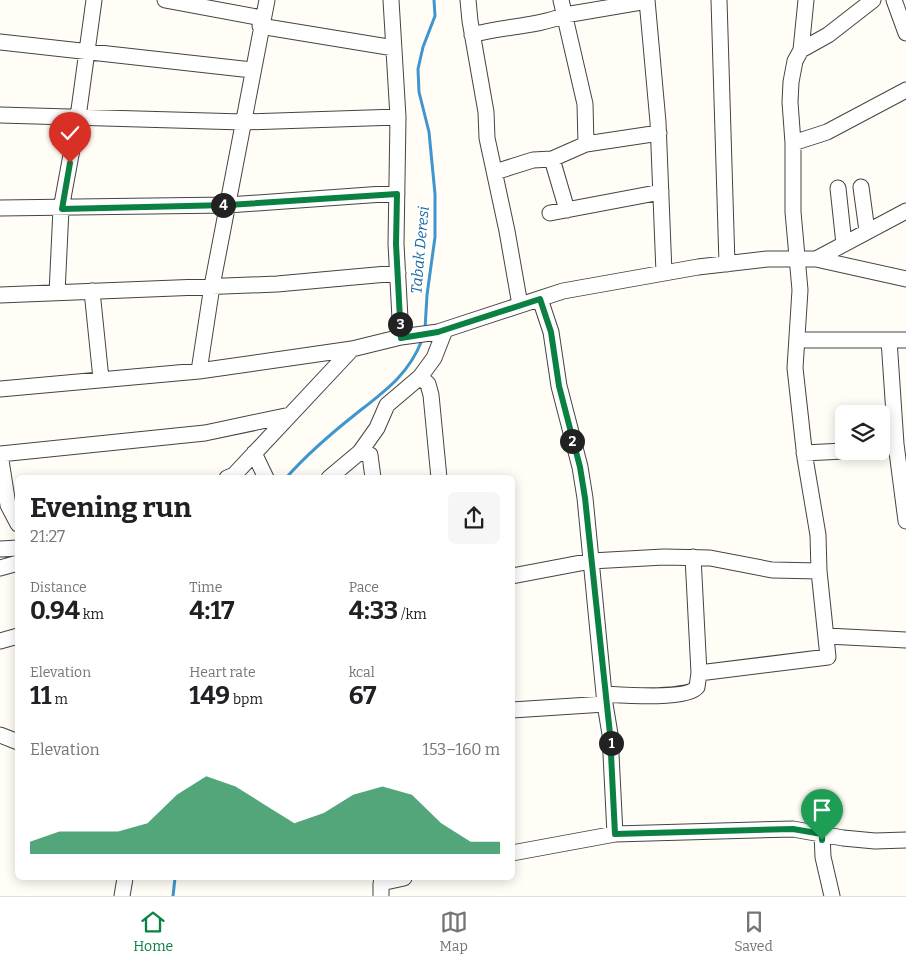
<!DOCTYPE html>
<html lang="en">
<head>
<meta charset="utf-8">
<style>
  body { margin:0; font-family:Bitter,serif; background:#f6f6f6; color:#202124; height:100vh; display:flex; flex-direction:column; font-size:19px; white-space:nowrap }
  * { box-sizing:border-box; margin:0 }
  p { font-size:16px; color:#757577 }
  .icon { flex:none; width:28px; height:28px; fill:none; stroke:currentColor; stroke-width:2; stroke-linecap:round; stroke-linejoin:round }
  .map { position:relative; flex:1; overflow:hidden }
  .side { position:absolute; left:15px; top:475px; width:500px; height:405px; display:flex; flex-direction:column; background:#fff; border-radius:8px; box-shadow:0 2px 12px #0003 }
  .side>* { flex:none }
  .tools { position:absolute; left:835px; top:405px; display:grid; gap:10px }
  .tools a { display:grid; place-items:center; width:55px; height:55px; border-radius:8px; background:#fff; box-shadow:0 2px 12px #0003; font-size:25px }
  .pin { position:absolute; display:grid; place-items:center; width:42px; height:42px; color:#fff; margin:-51px -21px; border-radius:50% 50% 50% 0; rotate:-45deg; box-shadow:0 0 5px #0007 }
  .pin .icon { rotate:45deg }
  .km { position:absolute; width:25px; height:25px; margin:-12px; border-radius:50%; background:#222; color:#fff; font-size:14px; line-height:25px; text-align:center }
  .round { display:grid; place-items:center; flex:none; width:52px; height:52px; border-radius:8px; background:#f6f6f6 }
  .head { display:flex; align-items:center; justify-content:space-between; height:85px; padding:0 15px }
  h1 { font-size:28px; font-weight:700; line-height:38px }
  .metrics { display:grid; grid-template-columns:repeat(3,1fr); gap:8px; height:85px; padding:5px 15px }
  .metrics div { display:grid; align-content:center }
  .metrics b { font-size:25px; font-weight:700 }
  .metrics small { font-size:14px; font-weight:400 }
  .metrics p { font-size:14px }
  .chart { height:140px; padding:10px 15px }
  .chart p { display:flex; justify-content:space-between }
  .chart svg { width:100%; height:90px; margin-top:5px; fill:#0b8043; opacity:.7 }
  .dock { display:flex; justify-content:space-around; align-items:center; height:70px; border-top:1px solid #e0e0e0; background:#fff; font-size:14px; color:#757577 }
  .dock a { display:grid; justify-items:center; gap:2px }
  .dock .on { color:#0b8043 }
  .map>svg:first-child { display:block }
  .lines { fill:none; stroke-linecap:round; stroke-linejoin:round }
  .stream { stroke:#3f96cf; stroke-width:3 }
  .minor-casing { stroke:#444; stroke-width:17 }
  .minor { stroke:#fff; stroke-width:15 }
  .route-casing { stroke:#fff; stroke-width:10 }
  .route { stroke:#0b8043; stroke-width:6 }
  .labels { text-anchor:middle; stroke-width:5; stroke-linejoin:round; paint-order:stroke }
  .water-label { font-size:15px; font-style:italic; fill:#1768a6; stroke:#fff }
</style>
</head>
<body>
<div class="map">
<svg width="906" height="896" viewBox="0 0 906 896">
  <rect width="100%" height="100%" fill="#fffdf5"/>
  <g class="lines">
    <path class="stream" d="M425 329 427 295 435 237V194L429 132 419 92 418 69 423 47 435 16 434 0
      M286 478C307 454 333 432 357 413 385 391 409 374 422 340
      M173 896 175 878"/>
    <g class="minor-casing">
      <path id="minor" d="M165 0 262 18
        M391 0 398 117 396 244 401 337
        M468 0 470 21 486 112 487 138 507 231 520 305
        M561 0 585 104 586 144
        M647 0 658 122 664 273
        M719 0 727 264
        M894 0 906 33
        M260 26 394 48
        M472 35C503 26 536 27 565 15L647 1
        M0 42 252 70
        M801 50 828 35 873 0
        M0 115 243 122 398 117
        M793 143 827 132 906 90
        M552 159 567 210
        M495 172 533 160 552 159 586 144 659 133
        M861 187 867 231
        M838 188 844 244
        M0 208 228 205 397 193
        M550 213 661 192
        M816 259 906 211
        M92 291 101 379
        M57 293 61 209 78 117 94 0
        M0 295 277 284 398 273
        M540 299 551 332 559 386 580 467 585 498 605 704 610 734 615 834
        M798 340H906
        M889 340 896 444 906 521
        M199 371 212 286 267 0
        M420 377 428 384 431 395 439 478
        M0 389 199 371 352 349 401 337 438 332 563 291 698 267 767 259H816L906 279
        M360 452 370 455 373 478
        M254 453 266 478
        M804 453 844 451
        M0 454 205 433 290 415
        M0 454 8 505 18 524
        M227 478 234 475 352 349
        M329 478 360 452 377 428 387 405 420 377 434 358 445 330
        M0 549 18 548
        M0 568 18 563
        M512 576 591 561 664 557 710 558 772 570 819 571
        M827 636 906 640
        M0 641 18 636
        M699 673 828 657 819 571 818 535 805 458 795 368 800 290 793 212V143L790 102 791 82 795 61 801 50 806 0
        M605 694C622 695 688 700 697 687L699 673 693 557
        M512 710 605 704
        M0 735 18 742
        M822 834 823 857 832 896
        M512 853 615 834 793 829 843 838 875 841 906 840
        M122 896 125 878
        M381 896V883L404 878"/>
    </g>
    <use href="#minor" class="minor"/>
  </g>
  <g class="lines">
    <g class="route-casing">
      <path id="route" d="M70 163 62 209 228 205 397 194 396 244 401 338 438 332 540 299 551 332 559 386 580 467 585 498 610 734 615 834 793 829 822 834V840"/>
    </g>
    <use href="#route" class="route"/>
  </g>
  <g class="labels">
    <g class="water-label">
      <text transform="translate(420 250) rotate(-85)" y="5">Tabak Deresi</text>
    </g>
  </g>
</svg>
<div class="tools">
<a><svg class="icon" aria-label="layers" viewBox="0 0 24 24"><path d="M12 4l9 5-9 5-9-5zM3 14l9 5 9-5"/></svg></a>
</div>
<div class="pin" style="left:822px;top:840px;background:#1e9e55"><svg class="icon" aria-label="arrive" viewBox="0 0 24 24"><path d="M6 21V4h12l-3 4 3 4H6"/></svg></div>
<div class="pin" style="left:70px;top:163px;background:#d93025"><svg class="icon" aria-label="check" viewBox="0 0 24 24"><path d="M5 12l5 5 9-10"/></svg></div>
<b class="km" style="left:611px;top:743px">1</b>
<b class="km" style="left:572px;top:441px">2</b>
<b class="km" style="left:400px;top:324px">3</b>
<b class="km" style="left:223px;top:205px">4</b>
<section class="side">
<div class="head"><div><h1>Evening run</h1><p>21:27</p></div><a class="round"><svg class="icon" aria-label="share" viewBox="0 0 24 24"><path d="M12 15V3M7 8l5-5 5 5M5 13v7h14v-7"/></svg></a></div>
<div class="metrics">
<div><p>Distance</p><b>0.94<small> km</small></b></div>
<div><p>Time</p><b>4:17</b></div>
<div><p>Pace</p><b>4:33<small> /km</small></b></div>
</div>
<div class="metrics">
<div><p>Elevation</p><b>11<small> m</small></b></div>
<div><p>Heart rate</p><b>149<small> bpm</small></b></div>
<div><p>kcal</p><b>67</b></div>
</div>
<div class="chart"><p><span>Elevation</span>153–160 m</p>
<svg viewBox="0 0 160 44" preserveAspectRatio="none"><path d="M0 44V38L10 33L20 33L30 33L40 29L50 15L60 6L70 11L80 20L90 29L100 24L110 15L120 11L130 15L140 29L150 38L160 38V44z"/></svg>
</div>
</section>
</div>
<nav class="dock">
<a class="on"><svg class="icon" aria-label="home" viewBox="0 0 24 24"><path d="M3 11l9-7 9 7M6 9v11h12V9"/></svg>Home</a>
<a><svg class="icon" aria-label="map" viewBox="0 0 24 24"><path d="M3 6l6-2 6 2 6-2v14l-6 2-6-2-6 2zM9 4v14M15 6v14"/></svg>Map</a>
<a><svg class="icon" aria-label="saved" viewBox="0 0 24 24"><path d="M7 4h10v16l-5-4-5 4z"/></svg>Saved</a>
</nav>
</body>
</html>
